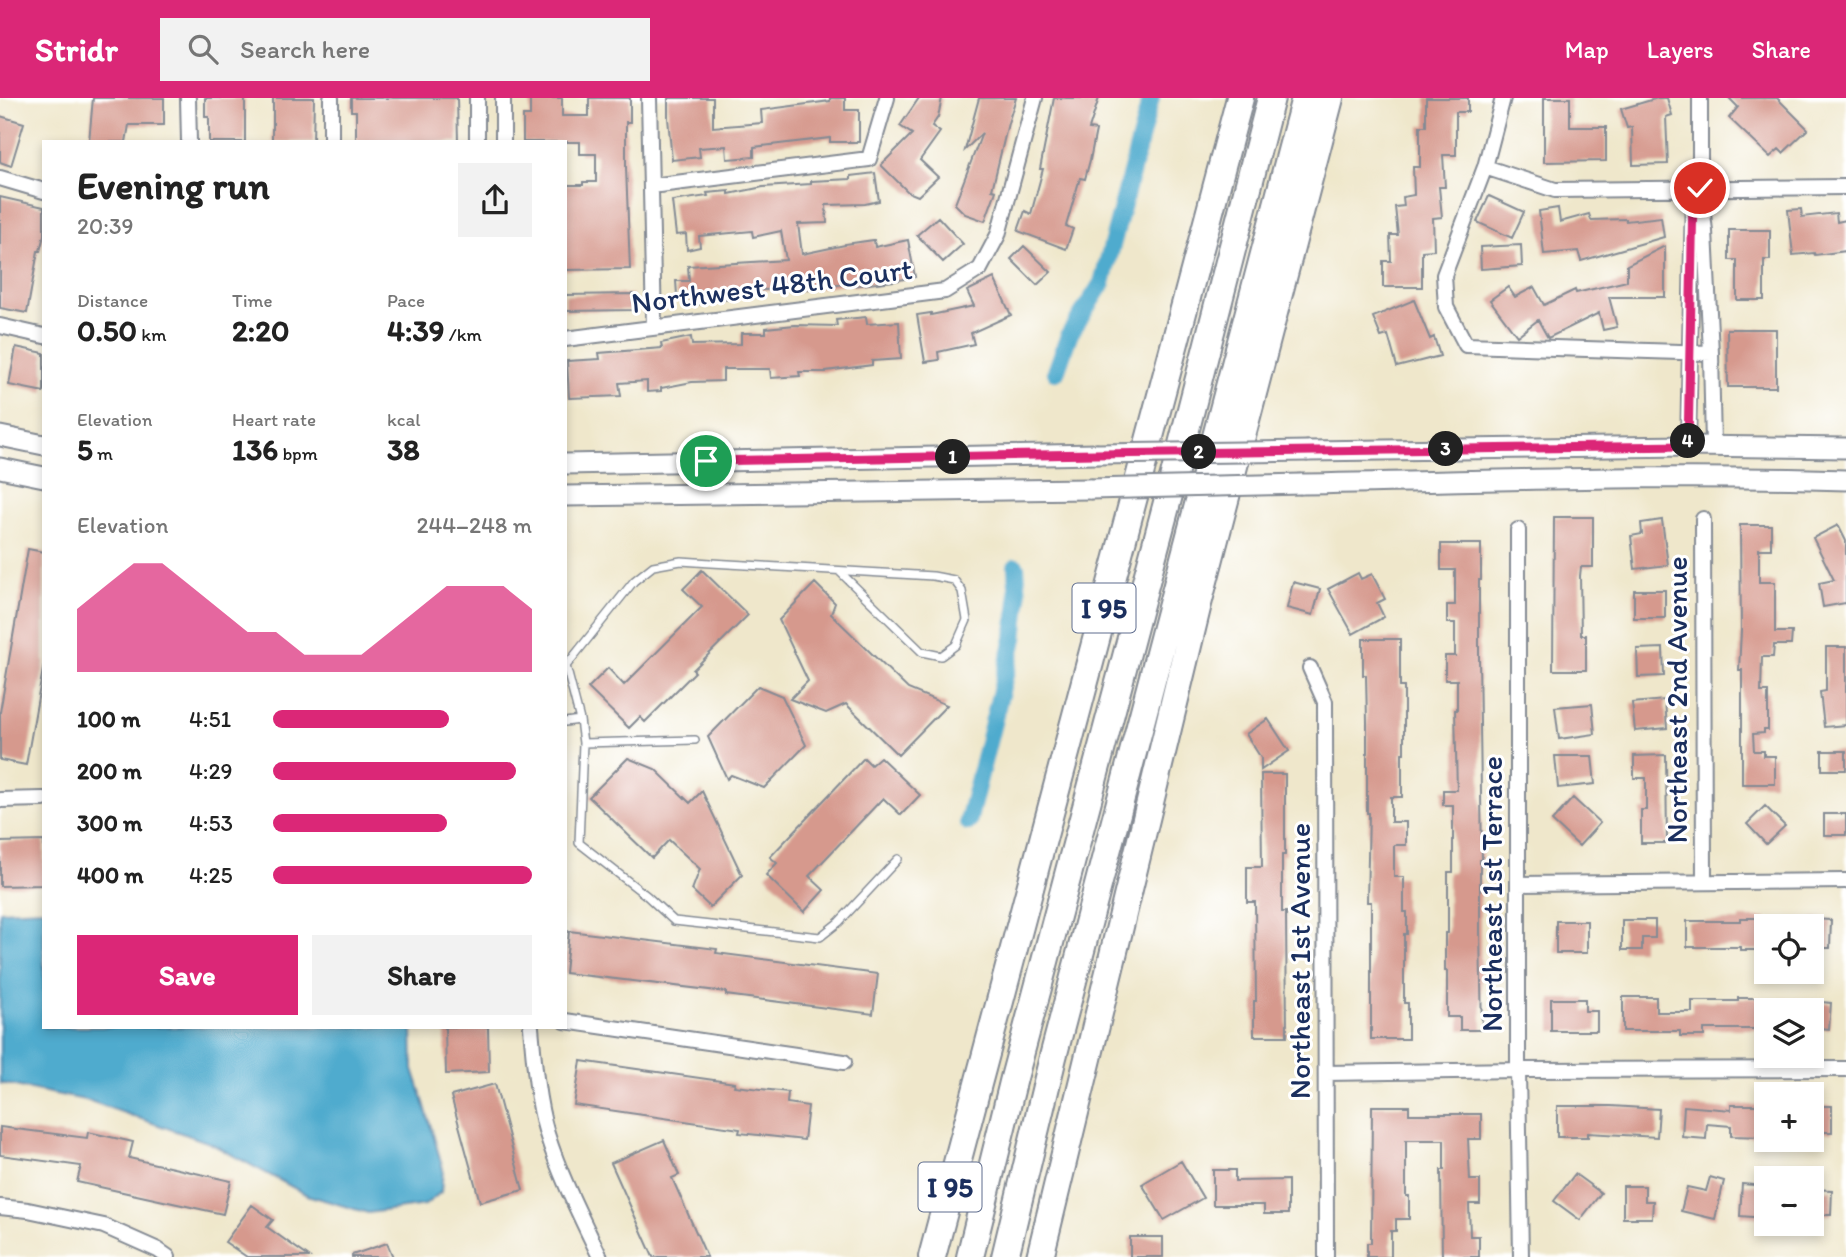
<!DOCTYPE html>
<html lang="en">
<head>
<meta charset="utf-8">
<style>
  body { margin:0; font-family:Itim,sans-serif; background:#f2f2f2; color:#222; height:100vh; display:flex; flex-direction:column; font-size:26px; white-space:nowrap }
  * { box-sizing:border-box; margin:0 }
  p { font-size:23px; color:#767676 }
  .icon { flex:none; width:38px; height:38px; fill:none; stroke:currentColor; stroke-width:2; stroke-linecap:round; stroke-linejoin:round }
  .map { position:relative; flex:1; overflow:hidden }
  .sheet { position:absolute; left:42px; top:42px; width:525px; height:889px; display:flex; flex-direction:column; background:#fff; border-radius:0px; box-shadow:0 4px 10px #0003 }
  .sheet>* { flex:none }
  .fabs { position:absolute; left:1754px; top:816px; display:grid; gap:14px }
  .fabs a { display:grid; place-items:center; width:70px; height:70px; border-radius:0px; background:#fff; box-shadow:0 4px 10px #0003; font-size:35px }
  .pin { position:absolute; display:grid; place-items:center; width:60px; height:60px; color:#fff; margin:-30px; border:4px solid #fff; border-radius:50%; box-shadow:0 2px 7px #0007 }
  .km { position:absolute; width:35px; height:35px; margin:-18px; border-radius:50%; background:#222; color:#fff; font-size:19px; line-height:35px; text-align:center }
  .round { display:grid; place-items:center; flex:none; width:74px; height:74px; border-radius:0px; background:#f2f2f2 }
  .summary { display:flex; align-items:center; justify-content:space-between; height:119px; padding:0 35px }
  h1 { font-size:38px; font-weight:700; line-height:52px }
  .metrics { display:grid; grid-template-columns:repeat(3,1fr); gap:10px; height:119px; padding:7px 35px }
  .metrics div { display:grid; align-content:center }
  .metrics b { font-size:30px; font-weight:700 }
  .metrics small { font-size:19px; font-weight:400 }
  .metrics p { font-size:19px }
  .chart { height:196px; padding:14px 35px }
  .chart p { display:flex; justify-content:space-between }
  .chart svg { width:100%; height:126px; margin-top:7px; fill:#db2777; opacity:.7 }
  .cta { display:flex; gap:14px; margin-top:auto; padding:14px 35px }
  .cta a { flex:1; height:80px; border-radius:0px; background:#db2777; color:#fff; font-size:28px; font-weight:700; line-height:80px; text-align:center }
  .cta a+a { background:#f2f2f2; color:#222 }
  ul { padding:0 35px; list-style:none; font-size:23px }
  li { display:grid; grid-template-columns:112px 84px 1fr; align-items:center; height:52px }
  li i { height:18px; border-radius:9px; background:#db2777 }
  header { display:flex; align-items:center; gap:42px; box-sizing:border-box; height:98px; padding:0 35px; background:#db2777; color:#fff }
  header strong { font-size:33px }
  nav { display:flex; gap:38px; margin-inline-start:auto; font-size:24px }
  .search { width:490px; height:63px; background:#f2f2f2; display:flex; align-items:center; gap:18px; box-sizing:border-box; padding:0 24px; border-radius:0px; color:#767676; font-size:26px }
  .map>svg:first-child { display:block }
  .water { fill:#50abce; stroke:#366d96; stroke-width:2 }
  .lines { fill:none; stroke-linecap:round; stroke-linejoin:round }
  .canal { stroke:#50abce; stroke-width:18 }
  .building { fill:#d6998d }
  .lane-casing { stroke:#858b94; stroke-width:10 }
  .street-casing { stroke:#858b94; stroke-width:18 }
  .secondary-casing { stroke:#858b94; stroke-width:23 }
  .highway-casing { stroke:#858b94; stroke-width:30 }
  .lane { stroke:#fff; stroke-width:7 }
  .street { stroke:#fff; stroke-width:14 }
  .secondary { stroke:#fff; stroke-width:19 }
  .highway { stroke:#fff; stroke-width:26 }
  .secondary-bridge-casing { stroke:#858b94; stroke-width:23; stroke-linecap:butt }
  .secondary-bridge { stroke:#fff; stroke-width:19 }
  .route-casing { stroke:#fff; stroke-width:14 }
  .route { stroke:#db2777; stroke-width:9 }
  .labels { text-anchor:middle; stroke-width:6; stroke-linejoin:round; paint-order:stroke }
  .shield { fill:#fff; stroke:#5f6d8e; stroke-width:2 }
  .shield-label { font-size:28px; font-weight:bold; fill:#1b2f5e }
  .street-label { font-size:30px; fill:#1b2f5e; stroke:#fff }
</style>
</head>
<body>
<header>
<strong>Stridr</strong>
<div class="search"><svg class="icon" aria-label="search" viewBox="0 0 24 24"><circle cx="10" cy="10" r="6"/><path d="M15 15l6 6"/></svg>Search here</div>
<nav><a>Map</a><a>Layers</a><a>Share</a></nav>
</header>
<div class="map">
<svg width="1846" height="1159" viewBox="0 0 1846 1159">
  <rect width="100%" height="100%" fill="#fff"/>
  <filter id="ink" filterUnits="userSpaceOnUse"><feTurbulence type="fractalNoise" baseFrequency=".0143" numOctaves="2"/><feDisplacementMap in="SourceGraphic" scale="14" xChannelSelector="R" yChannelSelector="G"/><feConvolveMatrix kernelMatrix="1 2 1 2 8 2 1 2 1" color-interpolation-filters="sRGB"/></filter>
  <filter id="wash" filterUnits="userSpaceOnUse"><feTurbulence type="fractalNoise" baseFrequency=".00686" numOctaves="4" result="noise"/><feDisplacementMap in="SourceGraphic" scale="28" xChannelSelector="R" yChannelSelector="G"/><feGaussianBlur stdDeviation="1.57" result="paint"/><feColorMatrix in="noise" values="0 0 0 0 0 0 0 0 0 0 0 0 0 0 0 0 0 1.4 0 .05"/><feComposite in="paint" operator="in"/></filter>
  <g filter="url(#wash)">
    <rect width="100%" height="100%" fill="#efe7cb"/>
    <path class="water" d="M44 811V929H412L413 971 424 1005 443 1071 441 1094 425 1107 368 1115 307 1097 210 1045 90 1003 0 985V813Z"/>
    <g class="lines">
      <path class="canal" d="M1056 274 1069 237 1102 185 1151 0
        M968 724 1014 541 1018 503 1016 469"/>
    </g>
    <g id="blocks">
      <path class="building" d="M93 0H164V27H129L126 44H89Z
        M205 0H245V44H209V19H205Z
        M273 0H314L313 44H272V31H273Z
        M351 0H457L458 44H356V13H351Z
        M530 0H562V18H589V0H630V24H626V70L630 171 565 172V87H583V84H596V56H580V44H523V18H530Z
        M668 0H713V29L762 25 761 12 830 3V0H845V12H859V44H830V40L754 49V59L727 61 726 48 699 50 700 59 672 62 668 20Z
        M919 0H942L938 19 932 28 940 34 920 62 938 79 918 98 908 94 881 67 912 36 900 28Z
        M979 0H1016L1008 25 992 92 996 93 985 123 965 116 955 106 982 35 965 52Z
        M1054 0H1099L1089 31 1096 32 1090 62 1085 81 1080 80 1066 128 1073 131 1066 151 1018 133 1025 113 1031 116 1043 71H1040Z
        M1426 0H1468V14H1456V57H1443L1445 89H1439L1442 119 1433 120 1434 152 1422 153V189H1383V163H1391L1390 137H1398L1395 109 1404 108 1403 99 1414 97 1413 69H1420V28H1426Z
        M1544 0H1570V29H1606V63L1544 64Z
        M1658 0H1667L1672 17 1666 19 1668 66 1633 67 1632 29 1627 30 1621 11Z
        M1729 0H1777L1808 31 1783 55 1779 51 1770 59 1729 20 1738 9Z
        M0 18 24 25 11 68 0 64Z
        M875 75 879 103 865 106 826 107 827 125 798 126 802 156 845 147V146L874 142 875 149 908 142 915 179 894 183 852 188 851 185 790 194V191L735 193 736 201 704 203V206L691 207V196L677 197 676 183H689L688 168 786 162 781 133 753 139 752 133 699 138 700 149 687 152 686 136 676 137 672 103 708 98 707 95 729 93V96L763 89 811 86V83L851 81V78Z
        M1489 98 1524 114 1512 140 1477 124Z
        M0 99 44 109V137L40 153H38L27 215 0 210Z
        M1558 110 1560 124 1589 116 1591 122 1626 121V123L1661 119 1664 139 1581 163 1578 153 1544 156 1539 113Z
        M1801 111 1802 119 1836 115 1837 124 1846 122V153L1815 157 1814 155 1793 157 1788 112Z
        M938 119 963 146 943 164 917 137Z
        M1729 132H1770V162H1764V202H1737V162H1729Z
        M1521 147 1522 168 1481 171 1480 149Z
        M1024 148 1051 174 1037 187 1011 161Z
        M1665 148V199H1609L1617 229 1603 232 1599 215 1548 240 1538 222 1517 238 1490 202 1508 189 1515 199 1534 189 1544 207 1575 192 1576 195 1627 183V167Z
        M994 180 1011 217 971 235 974 246 938 254 939 262 925 264 917 217 931 215V217L974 208 967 193Z
        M633 196V212L565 213V197Z
        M1414 202 1430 241 1434 239 1440 258 1397 269 1388 237 1381 239 1373 219Z
        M866 219 867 226 899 224 901 261 872 263V267L826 273V274H799L800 278 771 280 770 271H723V283L692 284 661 290V293L647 294V283L619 285 621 298 569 300 567 263 600 261 599 255 662 250 661 245 691 239 692 247 741 246V235H766V230L795 227 837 228 836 222Z
        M1727 231H1776V289H1728Z
        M16 249 44 255V294L9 287Z
        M1554 419H1593V469H1581L1580 478 1581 537H1586V572H1553Z
        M1662 422 1668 467 1635 471 1631 438 1642 436 1641 425Z
        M1740 427H1771V451H1759V484H1775V534H1792L1791 547H1774L1773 559H1762L1761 594H1768V632H1764V635L1753 636 1754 653H1764V658H1775V686H1742V572H1739L1741 533Z
        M1838 427 1846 443V507L1845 505 1823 509 1819 485 1834 482 1813 440Z
        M1441 446H1481V482H1479V558L1482 762H1480V835L1482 932H1460V919H1447V873H1445V835H1448V774H1453V707H1443V692H1457L1455 612H1457V582H1445V558H1455V525H1447V507H1455V472H1441Z
        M28 451 44 454V566L26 667 0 662V614Z
        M702 472 748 517 693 572 695 574 645 624 640 619 629 630 588 590 608 570 624 587 702 509 683 491Z
        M1358 475 1361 481 1372 476 1385 501 1377 505 1384 519 1353 536 1328 491Z
        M1293 484 1320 491 1313 517 1287 510Z
        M815 485 835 505 831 516 908 591 947 607 898 657 846 606 826 615 790 601 808 583 779 522Z
        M1634 492H1665V520H1634Z
        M1363 541H1400V589H1404V655H1402V699H1391V724H1406V747H1394V779H1404V814H1407V836H1404V905H1408V941H1371V804H1367L1369 715H1367V624L1366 577H1363Z
        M1826 549H1846V627L1824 629 1820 594 1826 593Z
        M1663 550 1664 578 1638 579 1637 551Z
        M758 588 782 598 806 647 764 690 731 677 727 681 708 639Z
        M1665 602 1667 630 1635 633 1632 605Z
        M1592 606 1595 636 1559 641 1555 609Z
        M1268 621 1289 653 1261 672V660L1246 636Z
        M1822 653H1846V672H1822Z
        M1666 657 1667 745H1641V712H1646V680H1634V658Z
        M1555 658H1592L1595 686 1558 690Z
        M880 659 920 697 901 717 883 700 809 778 824 792 804 814 766 777 777 765 770 759 864 660 871 667Z
        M628 660 655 671 690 705 702 693 742 777 710 809 692 792 700 771 669 742 652 760 589 699Z
        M1261 676H1285V757H1282V814H1286L1287 938H1254V903H1256L1255 804H1247V769H1262Z
        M1573 700 1600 725 1579 748 1552 723Z
        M1765 708 1785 728 1766 746 1747 726Z
        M1824 716H1846V737H1824Z
        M44 743V787L0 788V744Z
        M1740 820H1766V852H1740V849H1687V823H1740Z
        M1811 821 1831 822 1830 850H1811Z
        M1622 822H1655V840H1642V852H1622Z
        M1556 823H1587V855H1556Z
        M569 833 717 851 716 855 878 876 873 916 726 897V894L565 875Z
        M1623 899H1656V914H1692V903H1738V900H1760V916H1766V931H1704V938H1680V933H1623Z
        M1551 901H1585V913H1597V933H1551Z
        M1811 903 1831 905 1829 931 1811 929Z
        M445 929H488L489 974 446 976Z
        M581 963 735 985 734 988 788 994 787 1005 808 1008 804 1042 739 1035 740 1031 574 1007Z
        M495 986 523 1092 480 1104 451 998Z
        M1731 1007H1766V1039L1731 1038V1028L1707 1026 1706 1041 1682 1039 1684 1008 1731 1012Z
        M1372 1008H1409V1016H1481V1041H1468L1470 1082H1480V1106H1469L1470 1138H1479V1159H1442L1441 1072H1444V1042H1406V1098H1409V1121H1396V1133H1391V1159H1367V1145H1371Z
        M1557 1008H1611L1659 1011 1657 1039 1588 1035V1039H1557Z
        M1811 1008H1832V1034H1811Z
        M0 1029 87 1040 88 1034 133 1044 129 1060 231 1083 223 1116 77 1084 81 1068 0 1057Z
        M664 1042 679 1077 672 1080 707 1159H653L611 1065Z
        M1181 1063 1203 1100 1164 1122 1142 1086Z
        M1213 1072H1235V1083L1288 1082V1116H1264V1107H1213Z
        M1575 1076 1601 1095 1580 1122 1554 1103Z
        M1710 1079 1724 1083 1715 1121 1681 1113 1687 1089 1706 1093Z
        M1742 1086 1766 1088V1120L1740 1118Z
        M1623 1088H1645V1103H1653L1652 1120H1623Z
        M1811 1091 1832 1092 1831 1117H1811Z
        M252 1107 273 1122 267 1129 309 1159H247L225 1144Z
        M1130 1139H1163V1159H1130Z
        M387 1145 393 1159H352V1157Z"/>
    </g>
  </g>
  <g filter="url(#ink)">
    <use href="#blocks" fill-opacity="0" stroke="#858b94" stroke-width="2"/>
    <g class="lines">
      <g class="lane-casing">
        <path id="lane" d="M839 473 922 554 941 558 956 547 967 522 962 493 954 482 933 478 711 465 681 463 653 468 634 483 566 568 580 622 583 645 579 745 647 798 674 823 820 839 839 824 898 761
          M565 624 580 622
          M583 645 695 642"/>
      </g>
      <g class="street-casing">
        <path id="street" d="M188 0 189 44
          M331 0V44
          M477 0V44
          M649 0 654 229
          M1503 0 1485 69 1444 177 1446 209 1466 247 1711 255
          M1700 0V90L1705 133 1711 255 1713 348
          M503 44V0
          M1485 69 1555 92 1846 89
          M0 80 44 93
          M651 88 869 61 887 0
          M0 228 44 238
          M565 241 945 193 980 171 998 137 1035 0
          M1688 348 1693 99
          M1703 421 1704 784
          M1518 432V972L1521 1159
          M1310 570 1325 604 1326 1159
          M0 702 44 701
          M1518 786 1846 783
          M565 923 844 964
          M531 929C534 964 537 1002 547 1036 560 1078 581 1119 600 1159
          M1326 975 1518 972 1846 971
          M0 1109 28 1112 104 1128 158 1152 168 1159"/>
      </g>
      <g class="secondary-casing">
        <path id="secondary" d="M0 338 44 347
          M1308 353 1688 348 1846 350
          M565 366 1096 356
          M0 370 44 379
          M1301 386C1483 383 1665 376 1846 382
          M565 398 1090 391"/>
      </g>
      <g class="highway-casing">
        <path id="highway" d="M932 1159 1240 0
          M970 1159 1014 980 1169 397 1271 0
          M1005 1159 1053 959 1305 0
          M1040 1159 1198 506 1330 0"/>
      </g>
      <use href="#lane" class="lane"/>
      <use href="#street" class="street"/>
      <use href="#secondary" class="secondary"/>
      <use href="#highway" class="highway"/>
      <g class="secondary-bridge-casing">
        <path id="secondary-bridge" d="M1096 356 1308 353
          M1090 391 1301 386"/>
      </g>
      <use href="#secondary-bridge" class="secondary-bridge"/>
    </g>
  </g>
  <g class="lines" filter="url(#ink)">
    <g class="route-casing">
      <path id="route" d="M706 363 1096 356 1688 348 1693 97 1700 90"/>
    </g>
    <use href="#route" class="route"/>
  </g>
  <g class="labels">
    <g class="shield">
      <rect x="1072.5" y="485.5" width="63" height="49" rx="5"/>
      <rect x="918.5" y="1064.5" width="63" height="49" rx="5"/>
    </g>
    <g class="shield-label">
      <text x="1104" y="520">I 95</text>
      <text x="950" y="1099">I 95</text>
    </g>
    <g class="street-label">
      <text transform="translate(772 188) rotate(-7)" y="10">Northwest 48th Court</text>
      <text transform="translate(1677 602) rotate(-90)" y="10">Northeast 2nd Avenue</text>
      <text transform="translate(1492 796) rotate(-90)" y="10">Northeast 1st Terrace</text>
      <text transform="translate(1300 863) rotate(-90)" y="10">Northeast 1st Avenue</text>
    </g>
  </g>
</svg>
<div class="fabs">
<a><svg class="icon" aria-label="locate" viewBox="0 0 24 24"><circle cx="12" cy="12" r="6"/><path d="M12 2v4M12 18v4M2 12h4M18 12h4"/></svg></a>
<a><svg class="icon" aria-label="layers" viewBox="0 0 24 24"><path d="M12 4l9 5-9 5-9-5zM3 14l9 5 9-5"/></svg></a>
<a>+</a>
<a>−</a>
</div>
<div class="pin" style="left:706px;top:363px;background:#1e9e55"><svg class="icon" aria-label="arrive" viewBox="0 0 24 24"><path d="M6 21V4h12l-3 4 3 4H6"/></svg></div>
<div class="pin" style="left:1700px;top:90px;background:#d93025"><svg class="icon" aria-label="check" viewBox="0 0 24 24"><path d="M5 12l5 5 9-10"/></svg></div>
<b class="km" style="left:953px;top:359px">1</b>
<b class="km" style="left:1199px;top:354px">2</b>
<b class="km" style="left:1446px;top:351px">3</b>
<b class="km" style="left:1688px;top:343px">4</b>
<section class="sheet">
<div class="summary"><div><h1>Evening run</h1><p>20:39</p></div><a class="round"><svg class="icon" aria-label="share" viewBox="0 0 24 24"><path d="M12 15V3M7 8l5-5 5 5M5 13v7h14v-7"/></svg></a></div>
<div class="metrics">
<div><p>Distance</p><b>0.50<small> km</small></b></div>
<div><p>Time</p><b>2:20</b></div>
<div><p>Pace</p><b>4:39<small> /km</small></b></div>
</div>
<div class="metrics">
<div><p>Elevation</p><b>5<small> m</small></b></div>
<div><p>Heart rate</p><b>136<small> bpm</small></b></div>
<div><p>kcal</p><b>38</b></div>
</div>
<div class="chart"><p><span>Elevation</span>244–248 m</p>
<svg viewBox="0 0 160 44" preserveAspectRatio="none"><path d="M0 44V22L10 14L20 6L30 6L40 14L50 22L60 30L70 30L80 38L90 38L100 38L110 30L120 22L130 14L140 14L150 14L160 22V44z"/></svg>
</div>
<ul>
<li><b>100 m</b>4:51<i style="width:68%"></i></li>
<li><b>200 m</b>4:29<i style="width:94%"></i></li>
<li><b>300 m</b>4:53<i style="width:67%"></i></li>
<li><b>400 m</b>4:25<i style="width:100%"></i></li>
</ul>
<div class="cta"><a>Save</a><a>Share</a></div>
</section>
</div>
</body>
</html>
